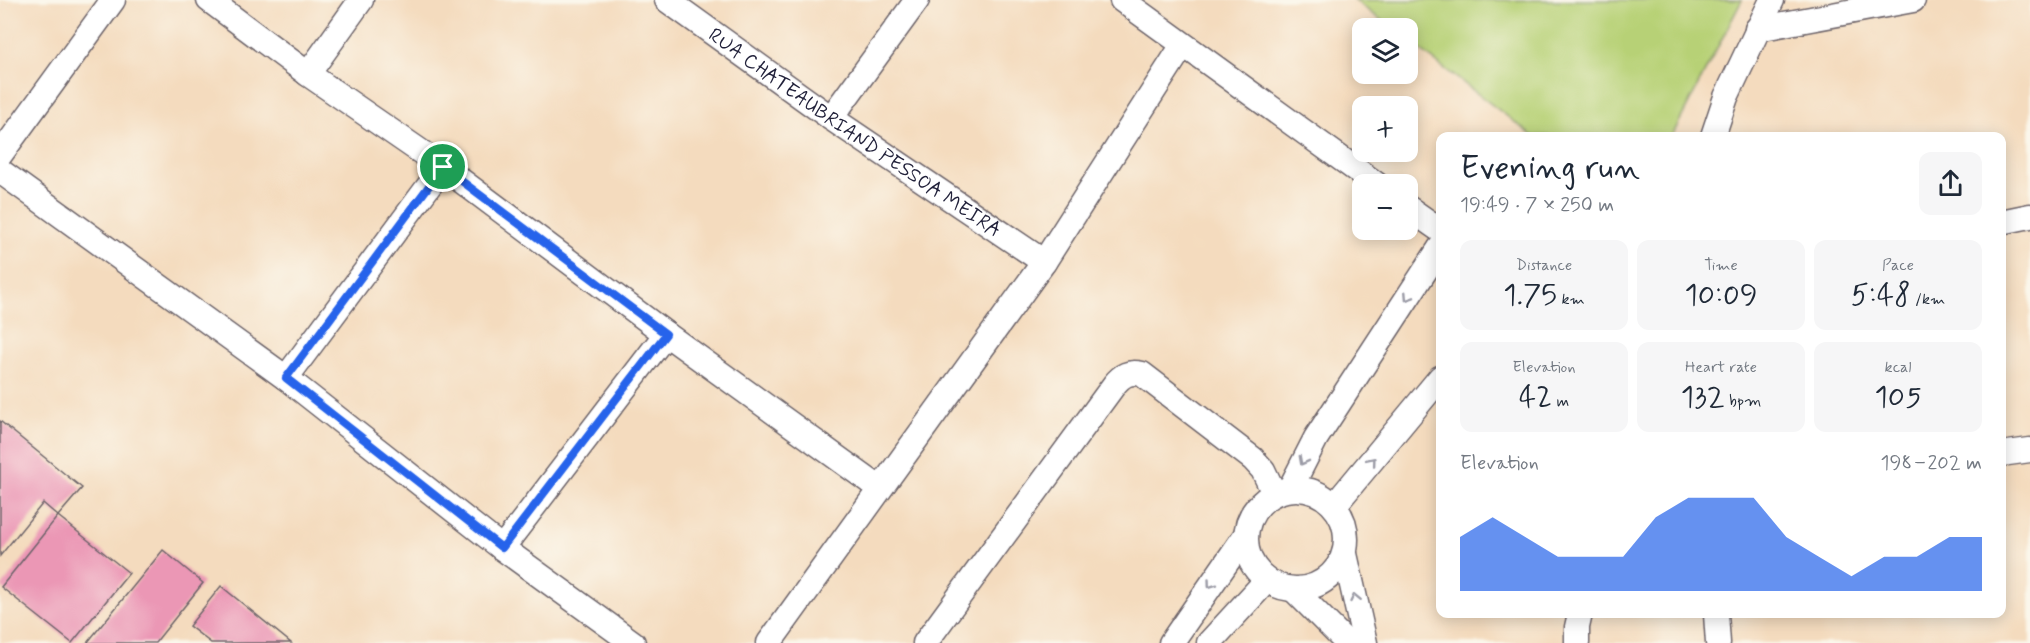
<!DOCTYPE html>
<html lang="en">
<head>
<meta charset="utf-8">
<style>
  body { margin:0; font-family:Mynerve,sans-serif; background:#f6f6f7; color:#1f2937; height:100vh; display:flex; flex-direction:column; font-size:22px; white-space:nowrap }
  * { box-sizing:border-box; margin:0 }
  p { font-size:20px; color:#747a83 }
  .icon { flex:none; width:33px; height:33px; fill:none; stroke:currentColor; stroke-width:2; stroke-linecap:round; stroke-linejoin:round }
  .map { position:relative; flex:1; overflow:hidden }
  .panel { position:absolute; left:1436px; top:132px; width:570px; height:486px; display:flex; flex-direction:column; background:#fff; border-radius:12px; box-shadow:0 3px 15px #0003 }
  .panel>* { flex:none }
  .controls { position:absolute; left:1352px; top:18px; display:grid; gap:12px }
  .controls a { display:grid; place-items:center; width:66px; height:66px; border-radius:12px; background:#fff; box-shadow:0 3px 15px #0003; font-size:30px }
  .pin { position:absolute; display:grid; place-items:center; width:51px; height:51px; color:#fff; margin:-26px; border:3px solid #fff; border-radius:50%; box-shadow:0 2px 6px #0007 }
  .round { display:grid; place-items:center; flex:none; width:63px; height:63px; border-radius:12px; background:#f6f6f7 }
  .headline { display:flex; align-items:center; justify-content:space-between; height:102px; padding:0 24px }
  h1 { font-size:33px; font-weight:600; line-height:45px }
  .figures { display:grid; grid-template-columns:repeat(3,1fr); gap:9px; height:102px; padding:6px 24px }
  .figures div { display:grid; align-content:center; border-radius:12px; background:#f6f6f7; text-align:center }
  .figures b { font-size:30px; font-weight:600 }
  .figures small { font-size:16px; font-weight:400 }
  .figures p { font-size:16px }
  .chart { height:168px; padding:12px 24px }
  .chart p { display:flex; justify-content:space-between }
  .chart svg { width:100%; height:108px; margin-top:6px; fill:#2563eb; opacity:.7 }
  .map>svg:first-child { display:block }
  .green { fill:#b7d176; stroke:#6c7a58; stroke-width:1.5 }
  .building { fill:#eb97b5 }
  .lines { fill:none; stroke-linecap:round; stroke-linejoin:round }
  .minor-casing { stroke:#6c6369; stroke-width:27 }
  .minor { stroke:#fff; stroke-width:24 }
  .oneway { stroke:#9c9ca7 }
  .route-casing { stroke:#fff; stroke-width:12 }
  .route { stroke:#2563eb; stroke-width:8 }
  .labels { text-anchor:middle; stroke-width:5; stroke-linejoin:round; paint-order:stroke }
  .street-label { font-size:20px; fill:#22223b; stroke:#fbf7ec }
</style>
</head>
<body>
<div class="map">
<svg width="2030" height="643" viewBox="0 0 2030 643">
  <rect width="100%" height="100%" fill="#fbf7ec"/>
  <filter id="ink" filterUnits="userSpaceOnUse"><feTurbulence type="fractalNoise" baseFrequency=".0167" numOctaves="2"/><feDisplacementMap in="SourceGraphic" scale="12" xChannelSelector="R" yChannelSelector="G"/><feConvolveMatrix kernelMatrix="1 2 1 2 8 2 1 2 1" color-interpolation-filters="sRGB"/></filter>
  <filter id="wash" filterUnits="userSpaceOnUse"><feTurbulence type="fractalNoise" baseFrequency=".008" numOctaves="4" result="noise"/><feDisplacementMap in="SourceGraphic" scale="24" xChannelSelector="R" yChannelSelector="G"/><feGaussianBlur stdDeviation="1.35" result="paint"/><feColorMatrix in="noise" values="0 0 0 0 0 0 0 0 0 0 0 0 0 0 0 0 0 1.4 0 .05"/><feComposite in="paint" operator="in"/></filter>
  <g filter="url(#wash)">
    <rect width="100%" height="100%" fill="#f4dbbe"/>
    <path class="green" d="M1354 0H1742L1672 136H1533L1407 40V28H1392Z"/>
    <g id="blocks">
      <path class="building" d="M0 421 82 488 58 516 43 503 0 556Z
        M58 516 129 573 72 643 1 587Z
        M163 550 203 583 155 643H87Z
        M221 586 291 643H211L189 626Z"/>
    </g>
  </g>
  <g filter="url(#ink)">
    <use href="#blocks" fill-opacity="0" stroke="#6c6369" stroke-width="1.5"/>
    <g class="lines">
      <g class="minor-casing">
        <g id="minor">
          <path d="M209 0 308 74 443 167 666 334 879 488"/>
          <path id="s1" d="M667 0 831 118 1044 262"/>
          <path d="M1122 0 1376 184"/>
          <path d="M1757 29 1913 0"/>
          <path d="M308 74 361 0"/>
          <path d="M831 118 917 0"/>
          <path d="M1713 136 1726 97 1772 0"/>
          <path d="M0 155 113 0"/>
          <path d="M0 171 286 378 502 548 633 643"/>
          <path d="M1407 207 1440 230"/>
          <path d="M2001 222 2030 216"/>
          <path d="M286 378 443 167"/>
          <path d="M2001 454 2030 450"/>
          <circle cx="1296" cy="539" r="50"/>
          <path d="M1290 489 1316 438 1440 248"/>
          <path d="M1334 506 1440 378"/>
          <path d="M502 548 666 334"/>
          <path d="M1345 554 1365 643"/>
          <path d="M1294 590 1347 643"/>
          <path d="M1716 614 1718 643"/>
          <path d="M769 643 1044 262 1183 45"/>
          <path d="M925 643 1114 385C1122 375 1129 371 1142 374L1253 459 1263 470 1274 493"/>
          <path d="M1171 643 1245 536"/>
          <path d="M1209 643 1267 580"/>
          <path d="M1577 643V627L1580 614"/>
        </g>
      </g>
      <use href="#minor" class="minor"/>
    </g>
    <defs><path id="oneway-chevron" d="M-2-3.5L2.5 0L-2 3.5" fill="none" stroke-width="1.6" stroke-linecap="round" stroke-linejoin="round" transform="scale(1.5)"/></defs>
    <g class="oneway">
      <use href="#oneway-chevron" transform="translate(1408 297) rotate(123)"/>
      <use href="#oneway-chevron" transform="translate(1303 461) rotate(118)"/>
      <use href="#oneway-chevron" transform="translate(1372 461) rotate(-50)"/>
      <use href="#oneway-chevron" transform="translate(1211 584) rotate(126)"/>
      <use href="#oneway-chevron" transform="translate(1355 598) rotate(-102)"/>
    </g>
  </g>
  <g class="lines" filter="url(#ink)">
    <g class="route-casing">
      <path id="route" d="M443 167 666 334 502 548 286 378Z"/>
    </g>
    <use href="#route" class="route"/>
  </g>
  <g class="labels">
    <g class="street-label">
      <text dy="7" stroke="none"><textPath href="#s1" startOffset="230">RUA CHATEAUBRIAND PESSOA MEIRA</textPath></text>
    </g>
  </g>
</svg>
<div class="controls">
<a><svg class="icon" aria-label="layers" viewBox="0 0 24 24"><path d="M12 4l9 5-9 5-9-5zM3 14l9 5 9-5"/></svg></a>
<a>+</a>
<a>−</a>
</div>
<div class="pin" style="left:443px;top:167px;background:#1e9e55"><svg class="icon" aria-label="arrive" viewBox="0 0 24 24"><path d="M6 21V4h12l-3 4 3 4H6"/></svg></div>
<section class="panel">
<div class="headline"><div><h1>Evening run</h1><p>19:49 · 7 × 250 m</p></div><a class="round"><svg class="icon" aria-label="share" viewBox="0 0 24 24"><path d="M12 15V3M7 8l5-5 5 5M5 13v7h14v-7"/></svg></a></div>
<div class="figures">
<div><p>Distance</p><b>1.75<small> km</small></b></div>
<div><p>Time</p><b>10:09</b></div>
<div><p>Pace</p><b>5:48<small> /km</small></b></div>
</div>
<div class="figures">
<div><p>Elevation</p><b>42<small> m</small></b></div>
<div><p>Heart rate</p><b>132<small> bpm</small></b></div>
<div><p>kcal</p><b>105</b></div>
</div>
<div class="chart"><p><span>Elevation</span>198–202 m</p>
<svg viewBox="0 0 160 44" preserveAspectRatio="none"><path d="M0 44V22L10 14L20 22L30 30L40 30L50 30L60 14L70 6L80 6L90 6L100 22L110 30L120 38L130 30L140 30L150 22L160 22V44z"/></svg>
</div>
</section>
</div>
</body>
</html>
